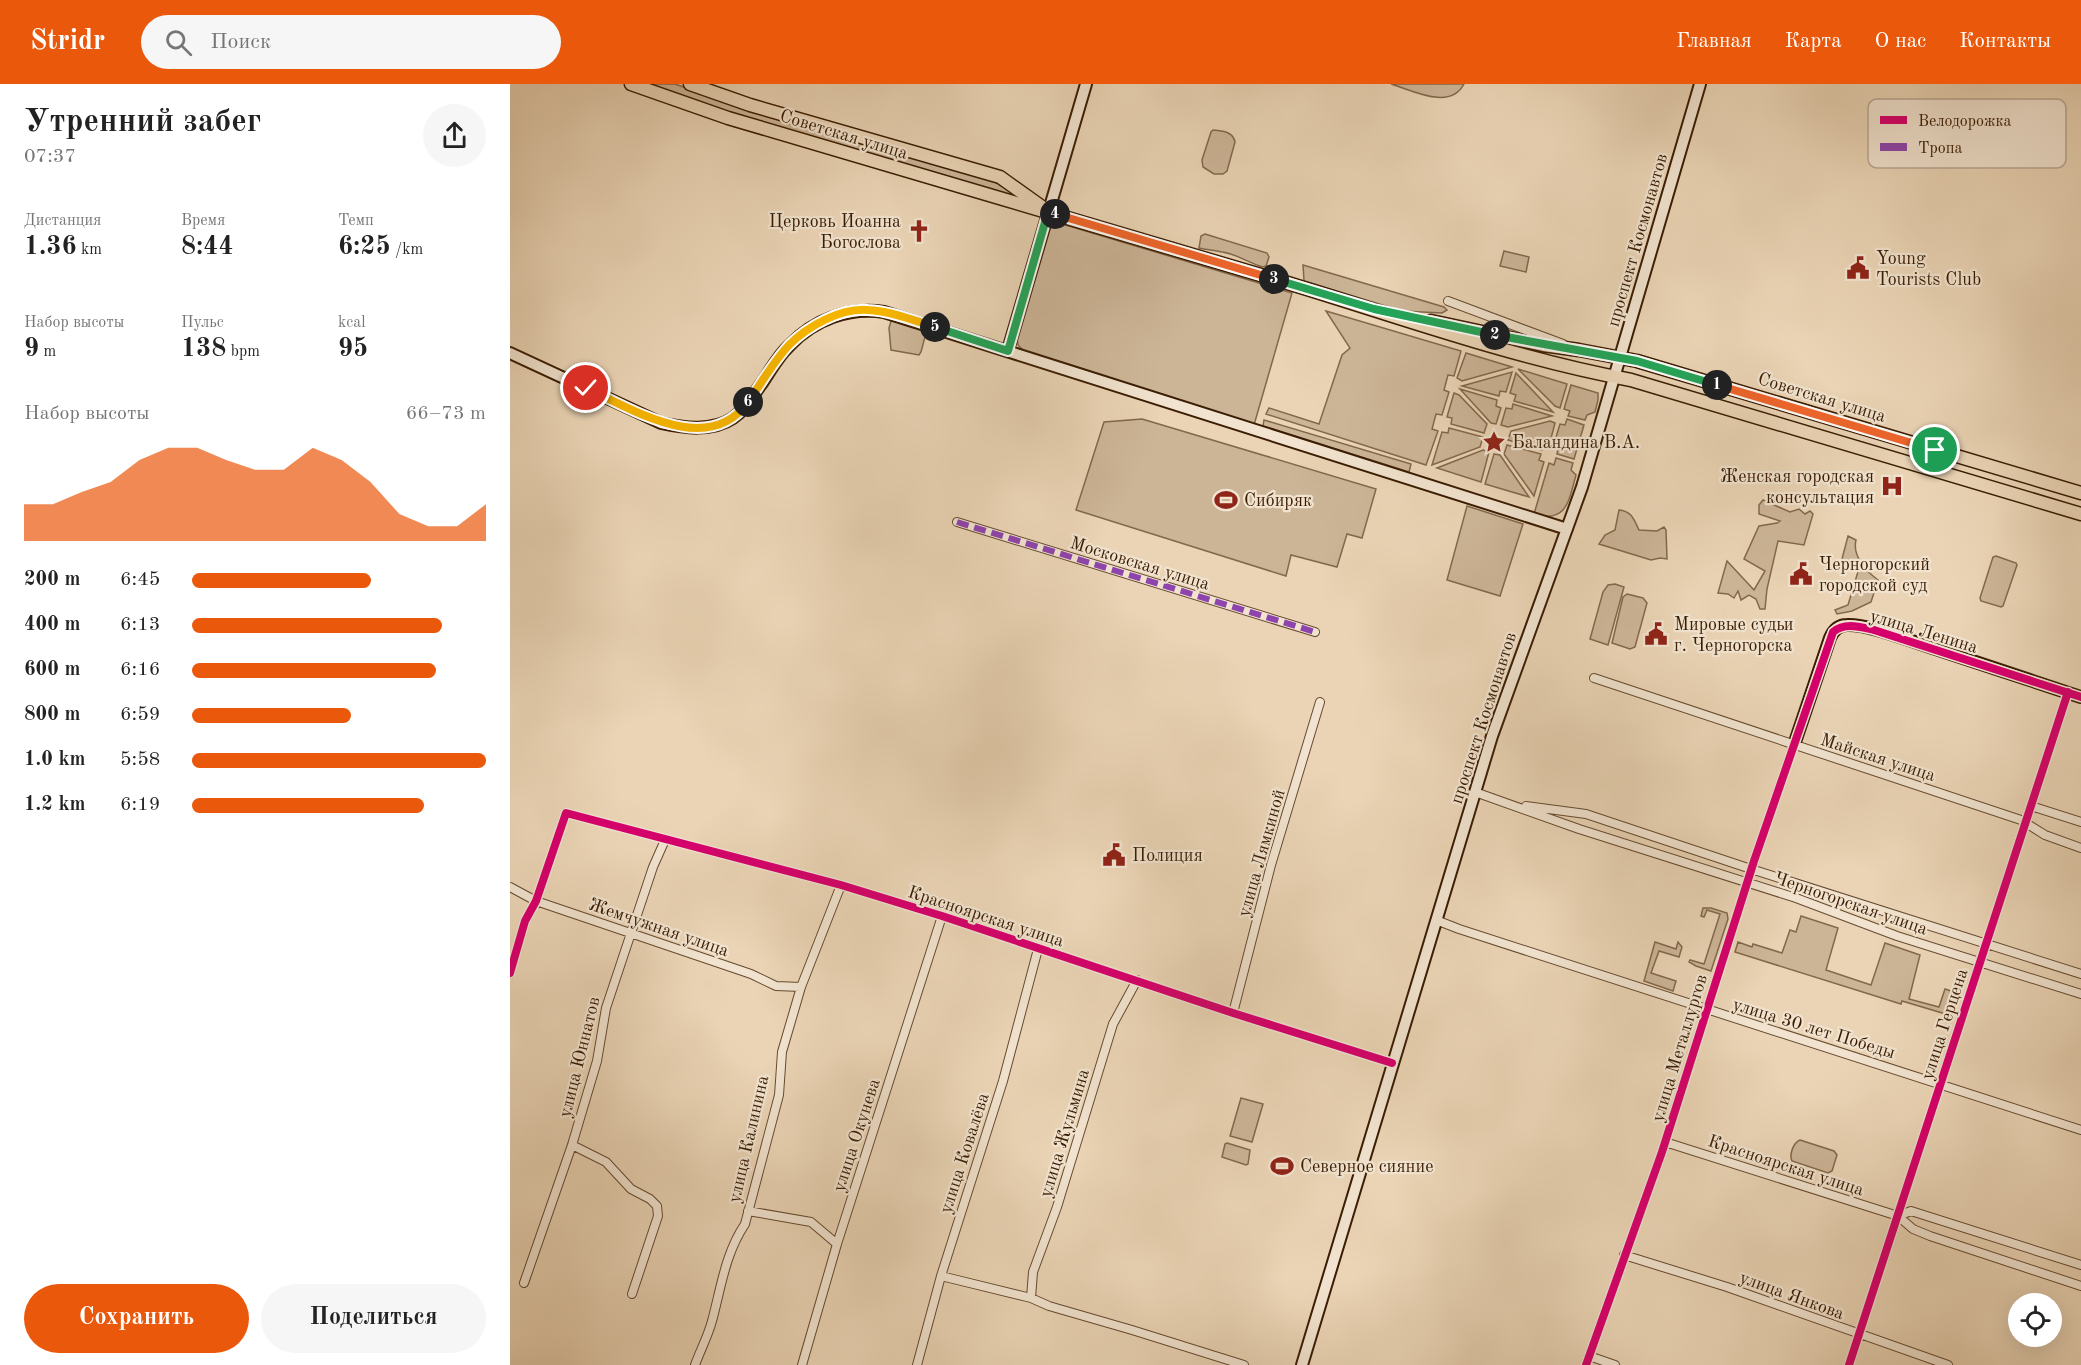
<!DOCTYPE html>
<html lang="ru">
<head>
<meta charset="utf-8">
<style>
  body { margin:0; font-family:"Old Standard TT",serif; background:#f6f6f6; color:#222; height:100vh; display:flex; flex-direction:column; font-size:22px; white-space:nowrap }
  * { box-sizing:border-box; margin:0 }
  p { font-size:20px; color:#767676 }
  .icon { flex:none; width:33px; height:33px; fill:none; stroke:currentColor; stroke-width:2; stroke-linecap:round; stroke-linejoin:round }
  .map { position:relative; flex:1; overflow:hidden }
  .sheet { display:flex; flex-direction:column; background:#fff; width:510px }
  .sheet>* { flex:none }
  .tools { position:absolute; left:1498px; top:1209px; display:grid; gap:12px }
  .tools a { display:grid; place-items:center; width:54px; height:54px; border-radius:50%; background:#fff; box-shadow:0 6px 24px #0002; font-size:30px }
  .pin { position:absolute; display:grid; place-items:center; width:51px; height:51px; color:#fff; margin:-26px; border:3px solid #fff; border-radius:50%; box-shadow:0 2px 6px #0007 }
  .km { position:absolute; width:30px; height:30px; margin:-15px; border-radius:50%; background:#222; color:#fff; font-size:16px; line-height:30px; text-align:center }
  .round { display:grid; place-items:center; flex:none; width:63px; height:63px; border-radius:32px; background:#f6f6f6 }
  .summary { display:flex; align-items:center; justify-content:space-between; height:102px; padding:0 24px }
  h1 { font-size:33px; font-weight:800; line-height:45px }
  .stats { display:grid; grid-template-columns:repeat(3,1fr); gap:9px; height:102px; padding:6px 24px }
  .stats div { display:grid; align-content:center }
  .stats b { font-size:26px; font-weight:800 }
  .stats small { font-size:16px; font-weight:400 }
  .stats p { font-size:16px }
  .chart { height:168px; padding:12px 24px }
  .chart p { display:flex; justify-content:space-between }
  .chart svg { width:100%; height:108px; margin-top:6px; fill:#ea580c; opacity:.7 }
  .primary-button { display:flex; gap:12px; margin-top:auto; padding:12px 24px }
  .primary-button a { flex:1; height:69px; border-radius:36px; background:#ea580c; color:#fff; font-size:24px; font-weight:800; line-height:69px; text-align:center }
  .primary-button a+a { background:#f6f6f6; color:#222 }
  ul { padding:0 24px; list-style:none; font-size:20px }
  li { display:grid; grid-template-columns:96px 72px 1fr; align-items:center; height:45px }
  li i { height:15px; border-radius:8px; background:#ea580c }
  header { display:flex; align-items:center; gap:36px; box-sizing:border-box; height:84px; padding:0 30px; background:#ea580c; color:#fff }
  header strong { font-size:28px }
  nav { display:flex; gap:33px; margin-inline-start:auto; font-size:21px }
  .search { width:420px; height:54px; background:#f6f6f6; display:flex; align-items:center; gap:15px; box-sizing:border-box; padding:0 21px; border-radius:33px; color:#767676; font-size:22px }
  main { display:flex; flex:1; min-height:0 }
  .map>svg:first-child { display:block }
  .green { fill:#ccb597; stroke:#83684c; stroke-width:1.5 }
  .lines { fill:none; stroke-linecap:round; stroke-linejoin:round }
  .street-casing { stroke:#664a2f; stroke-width:10 }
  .secondary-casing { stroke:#3a1c02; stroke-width:14 }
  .primary-casing { stroke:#3a1c02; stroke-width:15 }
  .street { stroke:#f1e3cf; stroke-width:8 }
  .secondary { stroke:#f1e3cf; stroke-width:10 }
  .primary { stroke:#ead4b5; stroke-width:12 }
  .quiet { stroke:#8e44ad; stroke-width:6; stroke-dasharray:12 6; stroke-linecap:butt }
  .cycleway-casing { stroke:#f1e3cf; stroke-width:11 }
  .cycleway { stroke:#d6006c; stroke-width:8 }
  .split-1-casing { stroke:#fff; stroke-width:12 }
  .split-2-casing { stroke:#fff; stroke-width:12 }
  .split-3-casing { stroke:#fff; stroke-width:12 }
  .split-4-casing { stroke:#fff; stroke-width:12 }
  .split-5-casing { stroke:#fff; stroke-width:12 }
  .split-6-casing { stroke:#fff; stroke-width:12 }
  .split-7-casing { stroke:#fff; stroke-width:12 }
  .split-1 { stroke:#f0652b; stroke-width:8 }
  .split-2 { stroke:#22a559; stroke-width:8 }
  .split-3 { stroke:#22a559; stroke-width:8 }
  .split-4 { stroke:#f0652b; stroke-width:8 }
  .split-5 { stroke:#22a559; stroke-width:8 }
  .split-6 { stroke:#f5b400; stroke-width:8 }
  .split-7 { stroke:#f5b400; stroke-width:8 }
  .labels { text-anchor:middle; stroke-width:4.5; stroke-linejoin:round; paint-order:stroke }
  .street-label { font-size:18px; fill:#3a1c02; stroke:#f1e3cf }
  .poi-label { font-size:18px; fill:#3a1c02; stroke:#f1e3cf; text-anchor:start }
  .key { fill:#f1e3cf; stroke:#baa792; stroke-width:1.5 }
  .key-label { font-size:16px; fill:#3a1c02 }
</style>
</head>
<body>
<header>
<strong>Stridr</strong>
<div class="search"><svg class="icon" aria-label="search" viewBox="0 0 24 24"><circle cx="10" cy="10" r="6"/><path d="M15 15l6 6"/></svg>Поиск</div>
<nav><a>Главная</a><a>Карта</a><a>О нас</a><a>Контакты</a></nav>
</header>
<main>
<section class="sheet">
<div class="summary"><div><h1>Утренний забег</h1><p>07:37</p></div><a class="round"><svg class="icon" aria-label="share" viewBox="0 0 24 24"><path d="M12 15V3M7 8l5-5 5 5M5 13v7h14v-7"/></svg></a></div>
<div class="stats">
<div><p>Дистанция</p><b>1.36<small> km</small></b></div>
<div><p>Время</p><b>8:44</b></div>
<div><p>Темп</p><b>6:25<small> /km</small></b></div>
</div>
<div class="stats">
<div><p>Набор высоты</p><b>9<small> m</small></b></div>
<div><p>Пульс</p><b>138<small> bpm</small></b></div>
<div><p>kcal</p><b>95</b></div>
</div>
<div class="chart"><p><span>Набор высоты</span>66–73 m</p>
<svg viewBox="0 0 160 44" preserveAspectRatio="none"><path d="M0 44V29L10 29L20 24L30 20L40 11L50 6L60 6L70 11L80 15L90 15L100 6L110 11L120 20L130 33L140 38L150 38L160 29V44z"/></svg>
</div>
<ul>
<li><b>200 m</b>6:45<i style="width:61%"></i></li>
<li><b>400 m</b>6:13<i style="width:85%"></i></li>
<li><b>600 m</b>6:16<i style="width:83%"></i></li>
<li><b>800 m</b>6:59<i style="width:54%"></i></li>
<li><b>1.0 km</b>5:58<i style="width:100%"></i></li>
<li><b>1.2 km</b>6:19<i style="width:79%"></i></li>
</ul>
<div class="primary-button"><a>Сохранить</a><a>Поделиться</a></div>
</section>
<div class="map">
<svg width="1571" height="1281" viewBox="0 0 1571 1281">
  <rect width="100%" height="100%" fill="#ead4b5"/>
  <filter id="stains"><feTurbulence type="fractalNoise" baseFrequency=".00333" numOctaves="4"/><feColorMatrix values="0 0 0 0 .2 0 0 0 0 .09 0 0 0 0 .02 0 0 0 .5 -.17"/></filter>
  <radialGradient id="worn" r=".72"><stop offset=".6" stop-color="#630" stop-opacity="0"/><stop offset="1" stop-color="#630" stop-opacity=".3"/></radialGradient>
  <path class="green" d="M134 0H165L205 14 481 96 519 118 220 30Z
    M881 0H954C940 27 902 6 881 0Z
    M703 46C712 47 723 47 725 58L717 87 713 90H704L693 83 692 76 701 48Z
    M549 139 782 209 744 341 514 267 508 261 507 253 538 148 543 140Z
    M695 150 757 169 759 173 756 182 753 183C739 179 727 170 712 168 704 166 697 166 689 164L691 152Z
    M994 167 1019 173 1016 188 990 182Z
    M793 181 934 223 937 226 932 229 892 227 794 197Z
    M816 227 951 267 944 292 938 291 934 306 939 308 932 331 926 330 922 345 928 347 916 381 756 330 759 324 809 340 832 271 840 264Z
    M385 235 414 245 416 249 411 268 409 271 381 266 379 244 381 237Z
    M956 269 1002 283 952 297 947 294Z
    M1008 285 1057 300 1050 324 1045 322Z
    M1002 288 996 308 990 307 989 312 952 302Z
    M1006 289 1043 328 1004 317 1006 311 1000 309Z
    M1061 301 1088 309V316L1085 328 1077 331 1075 336 1058 332 1060 327 1054 325Z
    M950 305 987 316 986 322 991 324 986 340 981 339Z
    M944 309 949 311 977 340 974 349 941 340 942 334 937 333Z
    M1003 320 1042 332 998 343 991 341 996 324 1002 325Z
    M632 335 866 405 852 454 837 450 827 483 781 471 776 492 566 426 594 338Z
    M1057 335 1074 341 1064 375 1047 370 1048 365 1043 363 1050 340 1055 341Z
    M754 336 901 380 899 388 753 342Z
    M1040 337 1045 339 1039 362 1033 360 1032 366 998 356 1001 347Z
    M939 344 973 353 970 363 922 381 932 348 938 349Z
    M997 361 1031 370 1029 376 1034 378 1024 412 994 370Z
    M973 366 979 368 971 398 927 384Z
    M984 370 990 371 1019 413 975 400Z
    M1046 374 1063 379 1061 386 1066 391C1059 416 1057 440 1024 430L1039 379 1044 381Z
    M1253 416 1280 428 1289 425 1295 430 1300 427 1303 430 1294 461 1268 457 1257 505 1255 525H1250L1246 515 1239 511 1231 516 1228 507 1224 514 1218 510 1208 509 1217 477 1244 506 1255 487 1234 475 1249 442 1267 439 1270 437 1249 430V421Z
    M957 422 1013 440 990 512 937 496Z
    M1109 426C1122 427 1124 436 1129 446L1147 447 1154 443 1156 446 1157 475 1150 474 1141 476 1089 460 1095 451 1105 446Z
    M1338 452 1346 456C1342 472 1356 487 1368 496L1361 518 1342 527 1327 530 1325 526 1338 521 1350 481 1332 475Z
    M1486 472 1506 479 1507 481 1493 522 1491 523 1471 517 1470 514 1483 473Z
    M1105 500 1114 503 1098 561 1080 555 1093 508 1098 501Z
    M1117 510 1133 514 1137 519 1125 563 1120 565 1102 559 1113 513Z
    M1193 824H1201L1217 829 1218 835 1201 887 1186 882 1179 878 1180 876 1194 880 1210 830 1197 826 1194 833 1191 832Z
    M1291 832 1328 844 1316 886 1361 901 1375 859 1410 871 1399 915 1429 923 1435 905 1447 909 1439 931 1392 917 1391 920 1225 868 1228 858 1242 863 1243 860 1272 869 1280 846 1286 848Z
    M1145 858 1166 865 1168 858 1172 863 1169 873 1149 867 1141 889 1166 897 1163 907 1134 897Z
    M731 1014 753 1020 742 1058 720 1052Z
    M1290 1056 1324 1067 1327 1071 1322 1087 1318 1089 1282 1077C1279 1071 1283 1059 1290 1056Z
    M717 1059 740 1066 738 1080 736 1081 712 1073 715 1060Z"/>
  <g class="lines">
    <g class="street-casing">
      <path id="street" d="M938 217 1053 260
        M447 438 805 548
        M1084 594 1511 736 1535 751 1571 764
        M965 708 1069 745 1286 814 1387 852 1571 910
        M1016 722 1076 730 1241 785 1571 890
        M1521 722 1571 738
        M0 803 26 817 241 890 266 902 291 903
        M926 836 949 845 1571 1046
        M0 889 15 837 26 817 56 729 331 801 432 832 723 929 882 979
        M723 929 761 781 810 618
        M1155 1058 1388 1132 1401 1127 1571 1181
        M62 1061 96 1078 121 1105 140 1115 147 1122 148 1132 122 1210
        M238 1127 301 1138 327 1160
        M1388 1132 1403 1145 1420 1152 1571 1202
        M1114 1171 1217 1203 1438 1281
        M431 1192 521 1214 539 1222 622 1246 734 1281
        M14 1199 62 1061 87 977 96 924 143 783 155 756
        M521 1214 523 1188 547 1123 603 940 627 896
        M1079 1272 1105 1281
        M185 1281C190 1267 198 1252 202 1237 211 1204 215 1170 235 1140L269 1011 272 968 291 903 331 801
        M292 1281 327 1160 432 832
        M407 1281 431 1192 493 997 528 865
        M1076 1281 1152 1068 1244 777 1286 655
        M1339 1281 1558 608"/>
    </g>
    <g class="secondary-casing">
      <path id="secondary" d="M498 266 576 0
        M0 269 151 339C174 344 202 348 223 334 235 326 243 311 252 299 260 287 268 272 279 262 304 235 339 223 374 228L1057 445
        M1286 655 1320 554C1323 547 1328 541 1337 541 1358 540 1397 556 1417 562 1468 579 1520 596 1571 613
        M792 1281 982 652 1072 403 1190 0"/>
    </g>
    <g class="primary-casing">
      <path id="primary" d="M121 0 218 34C402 89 587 142 771 197 887 232 1002 274 1121 296L1571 430
        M180 0 240 21 490 93 532 123
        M921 237 1033 261 1069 266 1127 277 1571 409"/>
    </g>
    <use href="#street" class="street"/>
    <use href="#secondary" class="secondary"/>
    <use href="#primary" class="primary"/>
    <path class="quiet" d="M447 438 805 548"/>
    <g class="cycleway-casing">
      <path id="cycleway" d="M0 889 15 837 26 817 56 729 331 801 432 832 723 929 882 979
        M1076 1281 1152 1068 1244 777 1323 548C1335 538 1350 543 1364 546L1571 613
        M1339 1281 1558 608"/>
    </g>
    <use href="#cycleway" class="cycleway"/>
  </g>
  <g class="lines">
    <g class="split-1-casing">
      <path id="split-1" d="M1207 301 1425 366"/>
    </g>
    <g class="split-2-casing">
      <path id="split-2" d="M985 251 1127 277 1207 301"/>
    </g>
    <g class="split-3-casing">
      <path id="split-3" d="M764 195 864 225 985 251"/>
    </g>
    <g class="split-4-casing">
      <path id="split-4" d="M545 130 764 195"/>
    </g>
    <g class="split-5-casing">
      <path id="split-5" d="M425 243 498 267 538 128 545 130"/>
    </g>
    <g class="split-6-casing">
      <path id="split-6" d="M238 318C251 300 263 278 279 261 298 242 330 224 358 226 380 227 403 236 425 243"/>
    </g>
    <g class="split-7-casing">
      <path id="split-7" d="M76 304C122 325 198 374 238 318"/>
    </g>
    <use href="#split-1" class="split-1"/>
    <use href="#split-2" class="split-2"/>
    <use href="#split-3" class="split-3"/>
    <use href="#split-4" class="split-4"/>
    <use href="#split-5" class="split-5"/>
    <use href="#split-6" class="split-6"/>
    <use href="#split-7" class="split-7"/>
  </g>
  <defs>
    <g id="church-bare" transform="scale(1.8)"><path d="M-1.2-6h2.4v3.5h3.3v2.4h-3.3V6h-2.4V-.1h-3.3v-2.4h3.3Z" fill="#8f2418" stroke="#f1e3cf" stroke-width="2.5" paint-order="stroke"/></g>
    <g id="civic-bare" transform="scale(1.8)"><path d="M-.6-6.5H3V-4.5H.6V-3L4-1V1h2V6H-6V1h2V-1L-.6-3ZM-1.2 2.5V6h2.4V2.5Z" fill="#8f2418" stroke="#f1e3cf" stroke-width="2.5" paint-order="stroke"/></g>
    <g id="sight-bare" transform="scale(1.8)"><path d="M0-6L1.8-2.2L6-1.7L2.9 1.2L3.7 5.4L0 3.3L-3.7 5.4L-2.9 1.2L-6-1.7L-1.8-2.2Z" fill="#8f2418" stroke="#f1e3cf" stroke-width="2.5" paint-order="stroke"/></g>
    <g id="hospital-bare" transform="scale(1.8)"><path d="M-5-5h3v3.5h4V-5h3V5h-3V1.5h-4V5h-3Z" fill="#8f2418" stroke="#f1e3cf" stroke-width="2.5" paint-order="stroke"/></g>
    <g id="stadium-bare" transform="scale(1.8)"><path d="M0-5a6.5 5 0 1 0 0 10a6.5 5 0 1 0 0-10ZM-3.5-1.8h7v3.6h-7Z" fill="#8f2418" stroke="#f1e3cf" stroke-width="2.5" paint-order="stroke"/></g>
  </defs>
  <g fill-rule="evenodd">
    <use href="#church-bare" x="409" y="147"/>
    <use href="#civic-bare" x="1348" y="184"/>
    <use href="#sight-bare" x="984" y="358"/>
    <use href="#hospital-bare" x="1382" y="402"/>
    <use href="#stadium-bare" x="716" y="416"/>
    <use href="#civic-bare" x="1291" y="490"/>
    <use href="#civic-bare" x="1146" y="550"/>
    <use href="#civic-bare" x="604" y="771"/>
    <use href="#stadium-bare" x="772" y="1082"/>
  </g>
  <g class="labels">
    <g class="street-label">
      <text transform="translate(334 50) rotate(17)" y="6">Советская улица</text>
      <text transform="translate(1127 156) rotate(-74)" y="6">проспект Космонавтов</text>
      <text transform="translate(1312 313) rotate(17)" y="6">Советская улица</text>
      <text transform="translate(630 479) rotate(17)" y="6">Московская улица</text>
      <text transform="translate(1414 547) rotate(17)" y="6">улица Ленина</text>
      <text transform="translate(973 634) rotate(-72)" y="6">проспект Космонавтов</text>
      <text transform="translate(1368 673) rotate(18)" y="6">Майская улица</text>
      <text transform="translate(751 769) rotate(-74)" y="6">улица Лямкиной</text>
      <text transform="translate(1341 819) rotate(19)" y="6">Черногорская улица</text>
      <text transform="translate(476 832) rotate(18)" y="6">Красноярская улица</text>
      <text transform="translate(149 843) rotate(19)" y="6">Жемчужная улица</text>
      <text transform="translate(1434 940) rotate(-72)" y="6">улица Герцена</text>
      <text transform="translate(1304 944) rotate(17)" y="6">улица 30 лет Победы</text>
      <text transform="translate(1169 964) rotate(-73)" y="6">улица Металлургов</text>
      <text transform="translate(69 973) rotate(-76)" y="6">улица Юннатов</text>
      <text transform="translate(554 1049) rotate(-73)" y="6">улица Жульмина</text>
      <text transform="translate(346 1051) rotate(-72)" y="6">улица Окунева</text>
      <text transform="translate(238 1055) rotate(-77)" y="6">улица Калинина</text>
      <text transform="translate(454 1069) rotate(-72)" y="6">улица Ковалёва</text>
      <text transform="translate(1276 1081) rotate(18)" y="6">Красноярская улица</text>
      <text transform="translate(1282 1211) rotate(20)" y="6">улица Янкова</text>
    </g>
    <g class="poi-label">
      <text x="391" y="143" text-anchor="end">Церковь Иоанна<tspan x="391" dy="21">Богослова</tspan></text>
      <text x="1366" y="180">Young<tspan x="1366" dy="21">Tourists Club</tspan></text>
      <text x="1002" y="364">Баландина В.А.</text>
      <text x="1364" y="398" text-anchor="end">Женская городская<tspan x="1364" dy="21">консультация</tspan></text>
      <text x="734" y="422">Сибиряк</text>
      <text x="1309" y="486">Черногорский<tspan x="1309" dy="21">городской суд</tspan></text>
      <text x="1164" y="546">Мировые судьи<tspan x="1164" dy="21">г. Черногорска</tspan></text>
      <text x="622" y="777">Полиция</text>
      <text x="790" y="1088">Северное сияние</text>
    </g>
  </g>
  <rect x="1358" y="15" width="198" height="69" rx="9" class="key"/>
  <rect x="1370" y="32" width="27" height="8" fill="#d6006c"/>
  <rect x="1370" y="59" width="27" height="8" fill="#8e44ad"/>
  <g class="key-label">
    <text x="1408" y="42">Велодорожка</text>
    <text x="1408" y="69">Тропа</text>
  </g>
  <rect width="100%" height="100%" filter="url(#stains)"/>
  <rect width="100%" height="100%" fill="url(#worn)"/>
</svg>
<div class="tools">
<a><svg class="icon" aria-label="locate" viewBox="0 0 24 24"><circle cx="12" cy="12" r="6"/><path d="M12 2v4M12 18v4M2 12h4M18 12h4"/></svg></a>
</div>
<div class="pin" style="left:1425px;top:366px;background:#1e9e55"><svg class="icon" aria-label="arrive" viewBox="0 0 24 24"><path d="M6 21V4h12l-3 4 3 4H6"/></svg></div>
<div class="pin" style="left:76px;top:304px;background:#d93025"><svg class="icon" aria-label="check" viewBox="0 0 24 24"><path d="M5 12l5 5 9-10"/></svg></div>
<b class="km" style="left:1207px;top:301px">1</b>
<b class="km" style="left:985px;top:251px">2</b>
<b class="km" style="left:764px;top:195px">3</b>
<b class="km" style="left:545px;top:130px">4</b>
<b class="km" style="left:425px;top:243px">5</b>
<b class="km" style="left:238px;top:318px">6</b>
</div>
</main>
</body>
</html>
